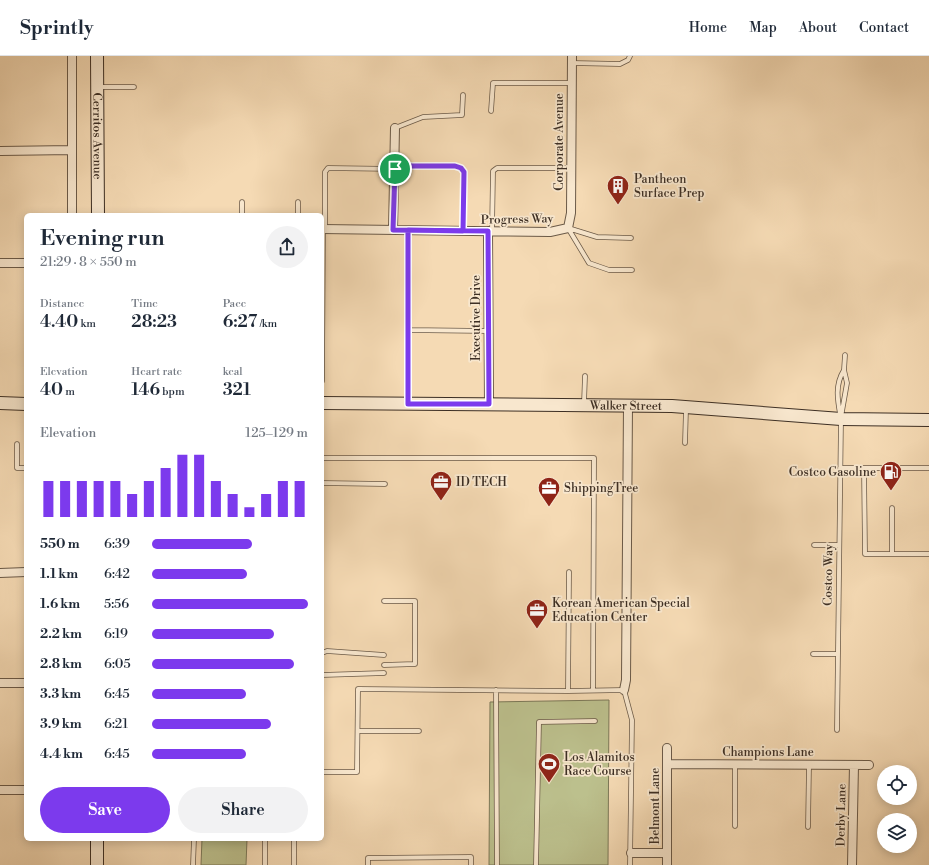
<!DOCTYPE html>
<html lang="en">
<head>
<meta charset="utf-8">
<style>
  body { margin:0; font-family:"Libre Bodoni",serif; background:#f2f2f3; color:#1f2937; height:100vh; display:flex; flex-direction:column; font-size:15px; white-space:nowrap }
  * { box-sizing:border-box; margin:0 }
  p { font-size:13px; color:#747a83 }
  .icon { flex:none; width:22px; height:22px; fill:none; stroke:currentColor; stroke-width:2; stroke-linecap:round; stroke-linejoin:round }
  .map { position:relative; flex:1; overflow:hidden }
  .sheet { position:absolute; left:24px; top:157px; width:300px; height:628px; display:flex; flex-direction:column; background:#fff; border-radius:6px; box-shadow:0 2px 10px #0003 }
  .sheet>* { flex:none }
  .fabs { position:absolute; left:877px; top:709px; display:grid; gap:8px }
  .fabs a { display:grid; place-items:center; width:40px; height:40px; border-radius:50%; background:#fff; box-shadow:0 2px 10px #0003; font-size:20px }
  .pin { position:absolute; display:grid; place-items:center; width:34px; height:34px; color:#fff; margin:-17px; border:2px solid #fff; border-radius:50%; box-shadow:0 1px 4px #0007 }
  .round { display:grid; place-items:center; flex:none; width:42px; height:42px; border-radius:21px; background:#f2f2f3 }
  .summary { display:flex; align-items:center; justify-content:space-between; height:68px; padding:0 16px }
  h1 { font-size:22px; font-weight:600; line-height:30px }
  .stats { display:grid; grid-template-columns:repeat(3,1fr); gap:6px; height:68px; padding:4px 16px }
  .stats div { display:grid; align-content:center }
  .stats b { font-size:17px; font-weight:600 }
  .stats small { font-size:11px; font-weight:400 }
  .stats p { font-size:11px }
  .chart { height:112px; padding:8px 16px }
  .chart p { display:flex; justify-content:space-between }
  .chart svg { width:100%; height:72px; margin-top:4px; stroke:#7c3aed; stroke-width:6 }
  .button { display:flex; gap:8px; margin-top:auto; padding:8px 16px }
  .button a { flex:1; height:46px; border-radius:24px; background:#7c3aed; color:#fff; font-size:16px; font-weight:600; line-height:46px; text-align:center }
  .button a+a { background:#f2f2f3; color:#1f2937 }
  ul { padding:0 16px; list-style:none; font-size:13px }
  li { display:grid; grid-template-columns:64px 48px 1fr; align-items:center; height:30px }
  li i { height:10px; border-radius:5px; background:#7c3aed }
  header { display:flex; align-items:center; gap:24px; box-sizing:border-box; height:56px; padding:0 20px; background:#fff; border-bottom:1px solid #e0e1e3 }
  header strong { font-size:19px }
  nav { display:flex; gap:22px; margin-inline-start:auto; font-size:14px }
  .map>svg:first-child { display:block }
  .green { fill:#bcc08d; stroke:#7c7858 }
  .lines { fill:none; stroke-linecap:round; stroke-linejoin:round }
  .lane-casing { stroke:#6b5a48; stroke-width:5.5 }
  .street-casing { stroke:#6b5a48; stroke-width:10 }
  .secondary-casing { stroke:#3d2f24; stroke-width:14 }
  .lane { stroke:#f8e7ce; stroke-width:4 }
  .street { stroke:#f8e7ce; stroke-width:8 }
  .secondary { stroke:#f8e7ce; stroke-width:12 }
  .route-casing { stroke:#fff; stroke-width:8 }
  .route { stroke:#7c3aed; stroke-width:5 }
  .labels { text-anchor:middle; stroke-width:3.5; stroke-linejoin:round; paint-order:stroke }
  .street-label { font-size:12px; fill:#3d2f24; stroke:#f8e7ce }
  .poi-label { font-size:12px; fill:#3d2f24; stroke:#f8e7ce; text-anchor:start }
</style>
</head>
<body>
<header>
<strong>Sprintly</strong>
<nav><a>Home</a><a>Map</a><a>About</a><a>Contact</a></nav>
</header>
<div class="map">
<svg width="929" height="809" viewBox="0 0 929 809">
  <rect width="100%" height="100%" fill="#f5dab4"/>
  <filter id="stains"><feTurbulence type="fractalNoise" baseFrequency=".005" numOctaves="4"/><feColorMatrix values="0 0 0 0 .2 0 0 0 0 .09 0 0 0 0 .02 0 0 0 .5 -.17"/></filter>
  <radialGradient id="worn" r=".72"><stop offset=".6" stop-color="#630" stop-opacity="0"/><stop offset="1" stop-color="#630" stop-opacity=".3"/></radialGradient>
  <path class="green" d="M609 644 608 809H489L490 646Z
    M202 783H247L246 809H201Z"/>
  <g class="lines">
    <g class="lane-casing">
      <path id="lane" d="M572 7 620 8 628 4 630 0
        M99 31H134
        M491 55 493 27H571
        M395 72 423 61 462 59 463 39
        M395 110H455L461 112 464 116 463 175
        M242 146V159
        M298 146V159
        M568 172 589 207 609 214H632
        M568 172 597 181 631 182
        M325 173V116L328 112 395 113
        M492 175 493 115 497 112H571
        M408 274 488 275
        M322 325 323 173
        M408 345V174
        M584 347 585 320
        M841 361 847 327 844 314 845 299
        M685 387 686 353
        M17 388V412H26
        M322 402H594L593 634
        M840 412H929
        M864 412 865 498H929
        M892 421V412
        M322 427 385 428
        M814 489H839
        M892 498V452
        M322 597 327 595 384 599
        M813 598H837
        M384 609 415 608V545H384
        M322 619 384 617
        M496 634 497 809
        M568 635 569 516
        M837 674 841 363C838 346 834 330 844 314
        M358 675H419
        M322 716H357L358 633 568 635 624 634 632 664 630 809
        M735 770V708
        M808 771 809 709
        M265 783V809
        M193 809 194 783
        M294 809V783
        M368 809V802L471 801V809
        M536 809 539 666 595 665"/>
    </g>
    <g class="street-casing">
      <path id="street" d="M72 0V159
        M0 95 72 94
        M322 173 550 176 568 172 571 157 572 0
        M393 174 395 72
        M488 175 489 348
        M0 207H26
        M0 517 26 516
        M0 627H26
        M624 634 626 624 628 350
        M667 708 869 709
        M0 734H26
        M631 797H667
        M667 809V692
        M852 809 854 709"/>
    </g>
    <g class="secondary-casing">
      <g id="secondary">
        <path id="s1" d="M97 0 98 159"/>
        <path d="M0 347 26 348"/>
        <path id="s2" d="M322 347 672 350 841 363 929 364"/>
        <path d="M97 809V783"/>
      </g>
    </g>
    <use href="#lane" class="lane"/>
    <use href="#street" class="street"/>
    <use href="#secondary" class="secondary"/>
  </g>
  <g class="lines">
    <g class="route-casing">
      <path id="route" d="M395 113 393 174 488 175 489 348H408V174L463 175 464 116 461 112 455 110H395V113"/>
    </g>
    <use href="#route" class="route"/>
  </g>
  <defs>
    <g id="building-pin" transform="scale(1.15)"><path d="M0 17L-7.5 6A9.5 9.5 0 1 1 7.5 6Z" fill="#8f2418" stroke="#f8e7ce"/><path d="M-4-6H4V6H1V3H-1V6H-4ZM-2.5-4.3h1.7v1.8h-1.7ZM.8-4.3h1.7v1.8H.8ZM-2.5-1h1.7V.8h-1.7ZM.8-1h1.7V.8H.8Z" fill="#fff"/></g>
    <g id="fuel-pin" transform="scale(1.15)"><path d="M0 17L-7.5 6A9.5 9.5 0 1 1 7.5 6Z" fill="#8f2418" stroke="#f8e7ce"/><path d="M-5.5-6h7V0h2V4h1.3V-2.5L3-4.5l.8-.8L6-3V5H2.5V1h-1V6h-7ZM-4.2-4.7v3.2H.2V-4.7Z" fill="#fff"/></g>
    <g id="office-pin" transform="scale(1.15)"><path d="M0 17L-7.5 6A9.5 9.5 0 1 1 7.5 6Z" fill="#8f2418" stroke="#f8e7ce"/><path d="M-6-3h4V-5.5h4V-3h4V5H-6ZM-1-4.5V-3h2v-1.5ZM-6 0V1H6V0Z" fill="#fff"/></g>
    <g id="stadium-pin" transform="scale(1.15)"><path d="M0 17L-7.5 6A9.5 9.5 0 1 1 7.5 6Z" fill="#8f2418" stroke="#f8e7ce"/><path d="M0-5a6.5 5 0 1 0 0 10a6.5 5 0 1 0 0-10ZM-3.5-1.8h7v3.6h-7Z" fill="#fff"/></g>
  </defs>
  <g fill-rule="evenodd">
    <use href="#building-pin" x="618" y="130"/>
    <use href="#fuel-pin" x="891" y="416"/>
    <use href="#office-pin" x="441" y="426"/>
    <use href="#office-pin" x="549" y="432"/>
    <use href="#office-pin" x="537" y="554"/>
    <use href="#stadium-pin" x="549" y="708"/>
  </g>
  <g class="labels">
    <g class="street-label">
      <text dy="4" stroke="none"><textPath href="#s1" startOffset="80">Cerritos Avenue</textPath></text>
      <text transform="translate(559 86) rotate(-90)" y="4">Corporate Avenue</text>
      <text transform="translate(517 163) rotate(-1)" y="4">Progress Way</text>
      <text transform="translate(476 262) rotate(-90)" y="4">Executive Drive</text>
      <text dy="4" stroke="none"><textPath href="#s2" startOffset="304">Walker Street</textPath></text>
      <text transform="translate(828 519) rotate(-89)" y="4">Costco Way</text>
      <text x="768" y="700">Champions Lane</text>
      <text transform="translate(655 750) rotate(-90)" y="4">Belmont Lane</text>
      <text transform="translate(841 759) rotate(-89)" y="4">Derby Lane</text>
    </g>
    <g class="poi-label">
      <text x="634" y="127">Pantheon<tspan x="634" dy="14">Surface Prep</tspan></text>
      <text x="876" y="420" text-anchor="end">Costco Gasoline</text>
      <text x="456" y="430">ID TECH</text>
      <text x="564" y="436">ShippingTree</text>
      <text x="552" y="551">Korean American Special<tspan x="552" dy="14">Education Center</tspan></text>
      <text x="564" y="705">Los Alamitos<tspan x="564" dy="14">Race Course</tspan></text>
    </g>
  </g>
  <rect width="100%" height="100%" filter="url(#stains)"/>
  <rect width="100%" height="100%" fill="url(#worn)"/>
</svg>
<div class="fabs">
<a><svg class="icon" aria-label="locate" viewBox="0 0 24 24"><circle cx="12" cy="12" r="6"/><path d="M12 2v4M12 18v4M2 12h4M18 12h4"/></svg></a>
<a><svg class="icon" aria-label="layers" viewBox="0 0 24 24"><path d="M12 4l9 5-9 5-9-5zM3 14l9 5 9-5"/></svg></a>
</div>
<div class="pin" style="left:395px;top:113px;background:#1e9e55"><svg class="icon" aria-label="arrive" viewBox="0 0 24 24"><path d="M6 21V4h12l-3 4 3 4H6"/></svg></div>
<section class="sheet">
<div class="summary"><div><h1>Evening run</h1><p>21:29 · 8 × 550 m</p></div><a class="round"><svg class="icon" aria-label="share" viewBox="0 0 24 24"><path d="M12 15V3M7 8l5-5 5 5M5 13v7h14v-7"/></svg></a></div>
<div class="stats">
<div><p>Distance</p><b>4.40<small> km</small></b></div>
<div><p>Time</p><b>28:23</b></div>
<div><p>Pace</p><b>6:27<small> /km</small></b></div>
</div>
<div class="stats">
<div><p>Elevation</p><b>40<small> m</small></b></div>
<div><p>Heart rate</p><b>146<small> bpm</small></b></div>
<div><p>kcal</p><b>321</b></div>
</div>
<div class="chart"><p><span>Elevation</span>125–129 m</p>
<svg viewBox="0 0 160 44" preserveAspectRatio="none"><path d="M5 44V22M15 44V22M25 44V22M35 44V22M45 44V22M55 44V30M65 44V22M75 44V14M85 44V6M95 44V6M105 44V22M115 44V30M125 44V38M135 44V30M145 44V22M155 44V22"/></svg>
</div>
<ul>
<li><b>550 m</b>6:39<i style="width:64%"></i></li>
<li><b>1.1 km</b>6:42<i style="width:61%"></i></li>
<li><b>1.6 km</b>5:56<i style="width:100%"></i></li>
<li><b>2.2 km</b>6:19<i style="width:78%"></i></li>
<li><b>2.8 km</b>6:05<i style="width:91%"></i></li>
<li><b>3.3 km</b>6:45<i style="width:60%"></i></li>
<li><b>3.9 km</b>6:21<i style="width:76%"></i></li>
<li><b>4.4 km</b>6:45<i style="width:60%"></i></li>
</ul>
<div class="button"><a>Save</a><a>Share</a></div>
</section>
</div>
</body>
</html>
